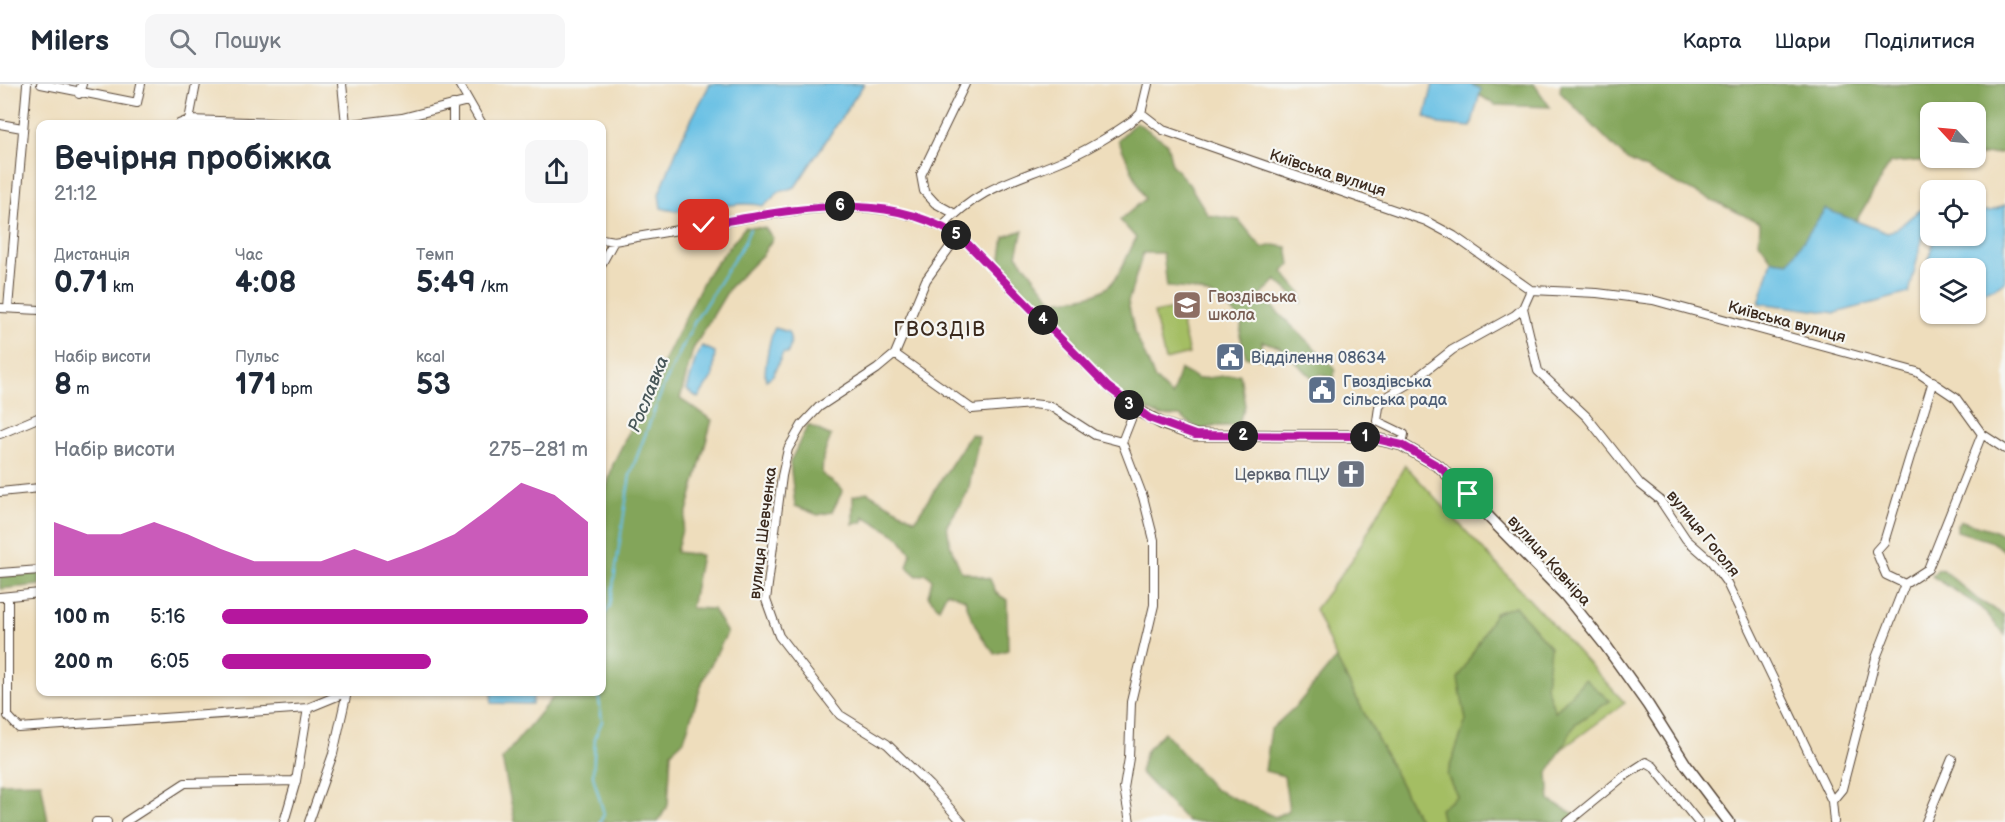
<!DOCTYPE html>
<html lang="uk">
<head>
<meta charset="utf-8">
<style>
  body { margin:0; font-family:"Balsamiq Sans",sans-serif; background:#f6f6f7; color:#1f2937; height:100vh; display:flex; flex-direction:column; font-size:22px; white-space:nowrap }
  * { box-sizing:border-box; margin:0 }
  p { font-size:20px; color:#747a83 }
  .icon { flex:none; width:33px; height:33px; fill:none; stroke:currentColor; stroke-width:2; stroke-linecap:round; stroke-linejoin:round }
  .map { position:relative; flex:1; overflow:hidden }
  .details { position:absolute; left:36px; top:36px; width:570px; height:576px; display:flex; flex-direction:column; background:#fff; border-radius:12px; box-shadow:0 2px 4px #0004 }
  .details>* { flex:none }
  .needle { width:39px; rotate:296deg }
  .tools { position:absolute; left:1920px; top:18px; display:grid; gap:12px }
  .tools a { display:grid; place-items:center; width:66px; height:66px; border-radius:12px; background:#fff; box-shadow:0 2px 4px #0004; font-size:30px }
  .pin { position:absolute; display:grid; place-items:center; width:51px; height:51px; color:#fff; margin:-26px; border-radius:12px; box-shadow:0 3px 9px #0006 }
  .km { position:absolute; width:30px; height:30px; margin:-15px; border-radius:50%; background:#222; color:#fff; font-size:16px; line-height:30px; text-align:center }
  .round { display:grid; place-items:center; flex:none; width:63px; height:63px; border-radius:12px; background:#f6f6f7 }
  .overview { display:flex; align-items:center; justify-content:space-between; height:102px; padding:0 18px }
  h1 { font-size:33px; font-weight:700; line-height:45px }
  .stats { display:grid; grid-template-columns:repeat(3,1fr); gap:9px; height:102px; padding:6px 18px }
  .stats div { display:grid; align-content:center }
  .stats b { font-size:30px; font-weight:700 }
  .stats small { font-size:16px; font-weight:400 }
  .stats p { font-size:16px }
  .chart { height:168px; padding:12px 18px }
  .chart p { display:flex; justify-content:space-between }
  .chart svg { width:100%; height:108px; margin-top:6px; fill:#b5179e; opacity:.7 }
  ul { padding:0 18px; list-style:none; font-size:20px }
  li { display:grid; grid-template-columns:96px 72px 1fr; align-items:center; height:45px }
  li i { height:15px; border-radius:8px; background:#b5179e }
  header { display:flex; align-items:center; gap:36px; box-sizing:border-box; height:84px; padding:0 30px; background:#fff; border-bottom:2px solid #e0e1e3 }
  header strong { font-size:28px }
  nav { display:flex; gap:33px; margin-inline-start:auto; font-size:21px }
  .search { width:420px; height:54px; background:#f6f6f7; display:flex; align-items:center; gap:15px; box-sizing:border-box; padding:0 21px; border-radius:12px; color:#747a83; font-size:22px }
  .map>svg:first-child { display:block }
  .green { fill:#a4be64; stroke:#707441; stroke-width:1.5 }
  .forest { fill:#83a55a; stroke:#5f683c; stroke-width:1.5 }
  .water { fill:#67c0e4; stroke:#517581; stroke-width:1.5 }
  .lines { fill:none; stroke-linecap:round; stroke-linejoin:round }
  .stream { stroke:#67c0e4; stroke-width:2 }
  .minor-casing { stroke:#564536; stroke-width:10 }
  .tertiary-casing { stroke:#564536; stroke-width:13 }
  .minor { stroke:#fff; stroke-width:8 }
  .tertiary { stroke:#fff; stroke-width:10 }
  .route-casing { stroke:#fff; stroke-width:12 }
  .route { stroke:#b5179e; stroke-width:8 }
  .labels { text-anchor:middle; stroke-width:4.5; stroke-linejoin:round; paint-order:stroke }
  .street-label { font-size:16px; fill:#3b2a1e; stroke:#f6f6f2 }
  .education-label { font-size:16px; fill:#785e54; stroke:#f6f6f2; text-anchor:start }
  .service-label { font-size:16px; fill:#4e5e75; stroke:#f6f6f2; text-anchor:start }
  .worship-label { font-size:16px; fill:#5b616d; stroke:#f6f6f2; text-anchor:end }
  .water-label { font-size:18px; font-style:italic; fill:#485759; stroke:#f6f6f2 }
  .quarter-label { font-size:20px; letter-spacing:1.5px; fill:#3b2a1e; stroke:#f6f6f2 }
</style>
</head>
<body>
<header>
<strong>Milers</strong>
<div class="search"><svg class="icon" aria-label="search" viewBox="0 0 24 24"><circle cx="10" cy="10" r="6"/><path d="M15 15l6 6"/></svg>Пошук</div>
<nav><a>Карта</a><a>Шари</a><a>Поділитися</a></nav>
</header>
<div class="map">
<svg width="2005" height="738" viewBox="0 0 2005 738">
  <rect width="100%" height="100%" fill="#f6f6f2"/>
  <filter id="ink" filterUnits="userSpaceOnUse"><feTurbulence type="fractalNoise" baseFrequency=".0167" numOctaves="2"/><feDisplacementMap in="SourceGraphic" scale="12" xChannelSelector="R" yChannelSelector="G"/><feConvolveMatrix kernelMatrix="1 2 1 2 8 2 1 2 1" color-interpolation-filters="sRGB"/></filter>
  <filter id="wash" filterUnits="userSpaceOnUse"><feTurbulence type="fractalNoise" baseFrequency=".008" numOctaves="4" result="noise"/><feDisplacementMap in="SourceGraphic" scale="24" xChannelSelector="R" yChannelSelector="G"/><feGaussianBlur stdDeviation="1.35" result="paint"/><feColorMatrix in="noise" values="0 0 0 0 0 0 0 0 0 0 0 0 0 0 0 0 0 1.4 0 .05"/><feComposite in="paint" operator="in"/></filter>
  <g filter="url(#wash)">
    <rect width="100%" height="100%" fill="#eeddbc"/>
    <path class="green" d="M1178 224 1189 270 1165 276 1154 229Z
      M1405 381 1625 619 1522 694 1450 738H1420L1336 574 1315 525 1352 476Z"/>
    <path class="forest" d="M1462 0H1534L1550 23 1495 21Z
      M1561 0H2005V68L1976 72V28H1930V74H1958L1890 79 1856 137 1825 126 1789 178 1772 176 1759 158 1760 139 1627 76 1560 8Z
      M1136 38 1167 59 1172 81 1189 100 1208 131 1239 136 1262 164 1273 161 1287 163 1290 180 1283 188 1301 209 1302 219 1276 196 1261 212 1335 284 1334 295 1321 290 1314 295 1279 263 1262 257V274L1246 273 1240 251 1242 237C1212 208 1207 206 1167 203L1163 169H1143L1128 218 1134 246 1155 295 1172 312 1180 285 1198 295 1240 290 1245 322 1237 342H1216L1200 346 1180 332H1160L1135 320 1110 300 1042 227 1043 216 1032 214 1000 181 1004 153 1023 146 1017 171 1053 217C1113 210 1111 207 1136 154L1120 136 1145 115 1118 56Z
      M745 143 765 144 773 154 763 170 730 203 693 265 680 315 712 336 676 468 701 471 691 524 713 525 727 549 703 596 684 656 671 668 668 721 658 738H515L502 675 557 608H602V441L604 437 602 420 613 380 706 192Z
      M808 341 831 352 823 373 822 390 843 406 832 428 818 431 795 422 790 378Z
      M971 350 979 353 968 408 947 441 950 461 961 487 990 495 996 509 1007 516 1008 566 995 570C980 553 971 537 965 515L947 508 939 524 928 512 932 495 926 490 917 492 907 483 911 469 899 453 864 432 863 438 853 440V412L867 408 915 436Z
      M1962 437 1993 446 2005 453V467L1990 457 1957 447V440Z
      M1938 485 1943 486 1978 516 2004 531 2005 551 1979 522 1932 492Z
      M40 489V501L0 505V492Z
      M1515 522 1550 563 1546 602 1555 628 1585 595 1610 617 1576 639 1548 689 1550 717 1577 731 1574 738H1443L1440 725 1457 712 1447 691 1466 636 1458 595 1495 529Z
      M1336 574 1420 738H1188L1140 688 1146 667 1164 648 1214 705 1275 733 1289 726 1284 692 1265 687 1271 645 1297 621Z
      M41 698 48 738H0V699Z"/>
    <path class="water" d="M710 0H864L795 103 779 108 764 122C729 114 694 134 661 124L659 110 682 53Z
      M1433 0H1470L1481 5 1471 43 1439 40 1425 33Z
      M2005 121V197L1995 204 1976 208V184H1930L1929 201V174L1935 152H1976V127H1991Z
      M1930 123 1909 209 1836 229 1759 219 1772 176 1789 178 1825 125 1887 149C1905 144 1911 126 1930 123Z
      M775 244 788 248C792 255 791 264 787 270L783 269 773 291 766 296C763 289 770 250 775 244Z
      M702 262 715 268 713 292 698 314 687 306 696 273Z
      M492 608H534L532 620 491 619Z"/>
    <g class="lines">
      <path class="stream" d="M602 534 610 522 630 391 664 301 695 237 744 159 750 145
        M598 608 602 637 595 653 593 692 604 730 600 738"/>
    </g>
  </g>
  <g filter="url(#ink)">
    <g class="lines">
      <g class="minor-casing">
        <path id="minor" d="M41 0 137 19 141 0
          M342 0 346 40
          M459 0 482 40
          M79 10 82 0
          M1141 29 1163 46 1426 137 1454 152 1531 206 1597 209 1653 216 1917 288 1956 314 1982 350 2005 365
          M189 36 304 40
          M0 40 22 44
          M179 40 189 36 196 0
          M352 40 402 34 468 17
          M453 40V20
          M955 130 935 119 924 107 921 91 965 0
          M942 143C980 103 1011 98 1059 78 1086 67 1112 51 1136 34L1141 29 1148 0
          M958 152 926 196 895 270 877 285 819 323 802 341 788 365 782 392 766 516 779 552 840 631 887 660 929 701 962 738
          M602 155 614 157C655 150 696 143 736 136 812 123 899 108 966 158L1108 303 1135 325 1122 358 1143 413 1154 456V521L1131 618 1129 674 1124 704 1130 738
          M602 179 614 157
          M0 224 40 226
          M8 224 27 0
          M1523 224 1538 287 1587 333 1640 400 1660 416 1686 455 1711 477 1727 499 1832 717 1834 738
          M895 270 972 325 1032 320 1050 322 1095 351 1122 358
          M0 350 40 333
          M1402 361 1404 350 1377 337 1379 323 1385 314 1409 300 1452 266 1515 231 1523 224 1531 206
          M0 408 40 404
          M0 489 40 486
          M1905 500 1886 491 1876 467 1884 458 1933 297
          M1905 500 1928 485 1982 350
          M0 513 40 509
          M8 513V632L19 644 308 624 347 608
          M1832 717 1842 705 1876 574 1905 500
          M96 738H107
          M125 738 185 699 296 697
          M284 738 296 697 308 624
          M309 738 333 670 347 608
          M1568 738 1623 693 1646 678 1653 682 1698 738
          M1926 738 1952 675"/>
      </g>
      <g class="tertiary-casing">
        <path id="tertiary" d="M1135 325 1163 340 1195 351 1364 352 1402 361 1440 383 1565 511 1606 562 1648 621 1686 681 1729 738"/>
      </g>
      <use href="#minor" class="minor"/>
      <use href="#tertiary" class="tertiary"/>
    </g>
  </g>
  <g class="lines" filter="url(#ink)">
    <g class="route-casing">
      <path id="route" d="M704 141C790 127 889 101 966 158L1108 303 1149 334 1195 351 1364 352 1402 361 1440 383 1468 410"/>
    </g>
    <use href="#route" class="route"/>
  </g>
  <defs>
    <g id="school-square" transform="scale(1.5)"><rect x="-9" y="-9" width="18" height="18" rx="4" fill="#8d6e63" stroke="#f6f6f2"/><path d="M0-5L7-2L0 1L-7-2ZM-4 1L0 2.5L4 1V4Q0 6-4 4Z" fill="#fff"/></g>
    <g id="civic-square" transform="scale(1.5)"><rect x="-9" y="-9" width="18" height="18" rx="4" fill="#5c6f8a" stroke="#f6f6f2"/><path d="M-.6-6.5H3V-4.5H.6V-3L4-1V1h2V6H-6V1h2V-1L-.6-3ZM-1.2 2.5V6h2.4V2.5Z" fill="#fff"/></g>
    <g id="church-square" transform="scale(1.5)"><rect x="-9" y="-9" width="18" height="18" rx="4" fill="#6b7280" stroke="#f6f6f2"/><path d="M-1.2-6h2.4v3.5h3.3v2.4h-3.3V6h-2.4V-.1h-3.3v-2.4h3.3Z" fill="#fff"/></g>
  </defs>
  <g fill-rule="evenodd">
    <use href="#school-square" x="1187" y="221"/>
    <use href="#civic-square" x="1230" y="273"/>
    <use href="#civic-square" x="1322" y="306"/>
    <use href="#church-square" x="1351" y="390"/>
  </g>
  <g class="labels">
    <g class="street-label">
      <text transform="translate(1328 88) rotate(18)" y="6">Київська вулиця</text>
      <text transform="translate(1787 237) rotate(15)" y="6">Київська вулиця</text>
      <text transform="translate(762 449) rotate(-83)" y="6">вулиця Шевченка</text>
      <text transform="translate(1704 449) rotate(51)" y="6">вулиця Гоголя</text>
      <text transform="translate(1550 476) rotate(48)" y="6">вулиця Ковніра</text>
    </g>
    <g class="education-label">
      <text x="1208" y="218">Гвоздівська<tspan x="1208" dy="18">школа</tspan></text>
    </g>
    <g class="service-label">
      <text x="1251" y="279">Відділення 08634</text>
      <text x="1343" y="303">Гвоздівська<tspan x="1343" dy="18">сільська рада</tspan></text>
    </g>
    <g class="worship-label">
      <text x="1330" y="396">Церква ПЦУ</text>
    </g>
    <g class="water-label">
      <text transform="translate(648 310) rotate(-68)" y="6">Рославка</text>
    </g>
    <g class="quarter-label">
      <text x="940" y="252">ГВОЗДІВ</text>
    </g>
  </g>
</svg>
<div class="tools">
<a><svg class="needle" viewBox="-14 -14 28 28"><path d="M0-13l5 13h-10z" fill="#e53935"/><path d="M0 13l5-13h-10z" fill="#747a83"/></svg></a>
<a><svg class="icon" aria-label="locate" viewBox="0 0 24 24"><circle cx="12" cy="12" r="6"/><path d="M12 2v4M12 18v4M2 12h4M18 12h4"/></svg></a>
<a><svg class="icon" aria-label="layers" viewBox="0 0 24 24"><path d="M12 4l9 5-9 5-9-5zM3 14l9 5 9-5"/></svg></a>
</div>
<div class="pin" style="left:1468px;top:410px;background:#1e9e55"><svg class="icon" aria-label="arrive" viewBox="0 0 24 24"><path d="M6 21V4h12l-3 4 3 4H6"/></svg></div>
<div class="pin" style="left:704px;top:141px;background:#d93025"><svg class="icon" aria-label="check" viewBox="0 0 24 24"><path d="M5 12l5 5 9-10"/></svg></div>
<b class="km" style="left:1365px;top:353px">1</b>
<b class="km" style="left:1243px;top:352px">2</b>
<b class="km" style="left:1129px;top:321px">3</b>
<b class="km" style="left:1043px;top:236px">4</b>
<b class="km" style="left:956px;top:151px">5</b>
<b class="km" style="left:840px;top:122px">6</b>
<section class="details">
<div class="overview"><div><h1>Вечірня пробіжка</h1><p>21:12</p></div><a class="round"><svg class="icon" aria-label="share" viewBox="0 0 24 24"><path d="M12 15V3M7 8l5-5 5 5M5 13v7h14v-7"/></svg></a></div>
<div class="stats">
<div><p>Дистанція</p><b>0.71<small> km</small></b></div>
<div><p>Час</p><b>4:08</b></div>
<div><p>Темп</p><b>5:49<small> /km</small></b></div>
</div>
<div class="stats">
<div><p>Набір висоти</p><b>8<small> m</small></b></div>
<div><p>Пульс</p><b>171<small> bpm</small></b></div>
<div><p>kcal</p><b>53</b></div>
</div>
<div class="chart"><p><span>Набір висоти</span>275–281 m</p>
<svg viewBox="0 0 160 44" preserveAspectRatio="none"><path d="M0 44V22L10 27L20 27L30 22L40 27L50 33L60 38L70 38L80 38L90 33L100 38L110 33L120 27L130 17L140 6L150 11L160 22V44z"/></svg>
</div>
<ul>
<li><b>100 m</b>5:16<i style="width:100%"></i></li>
<li><b>200 m</b>6:05<i style="width:57%"></i></li>
</ul>
</section>
</div>
</body>
</html>
